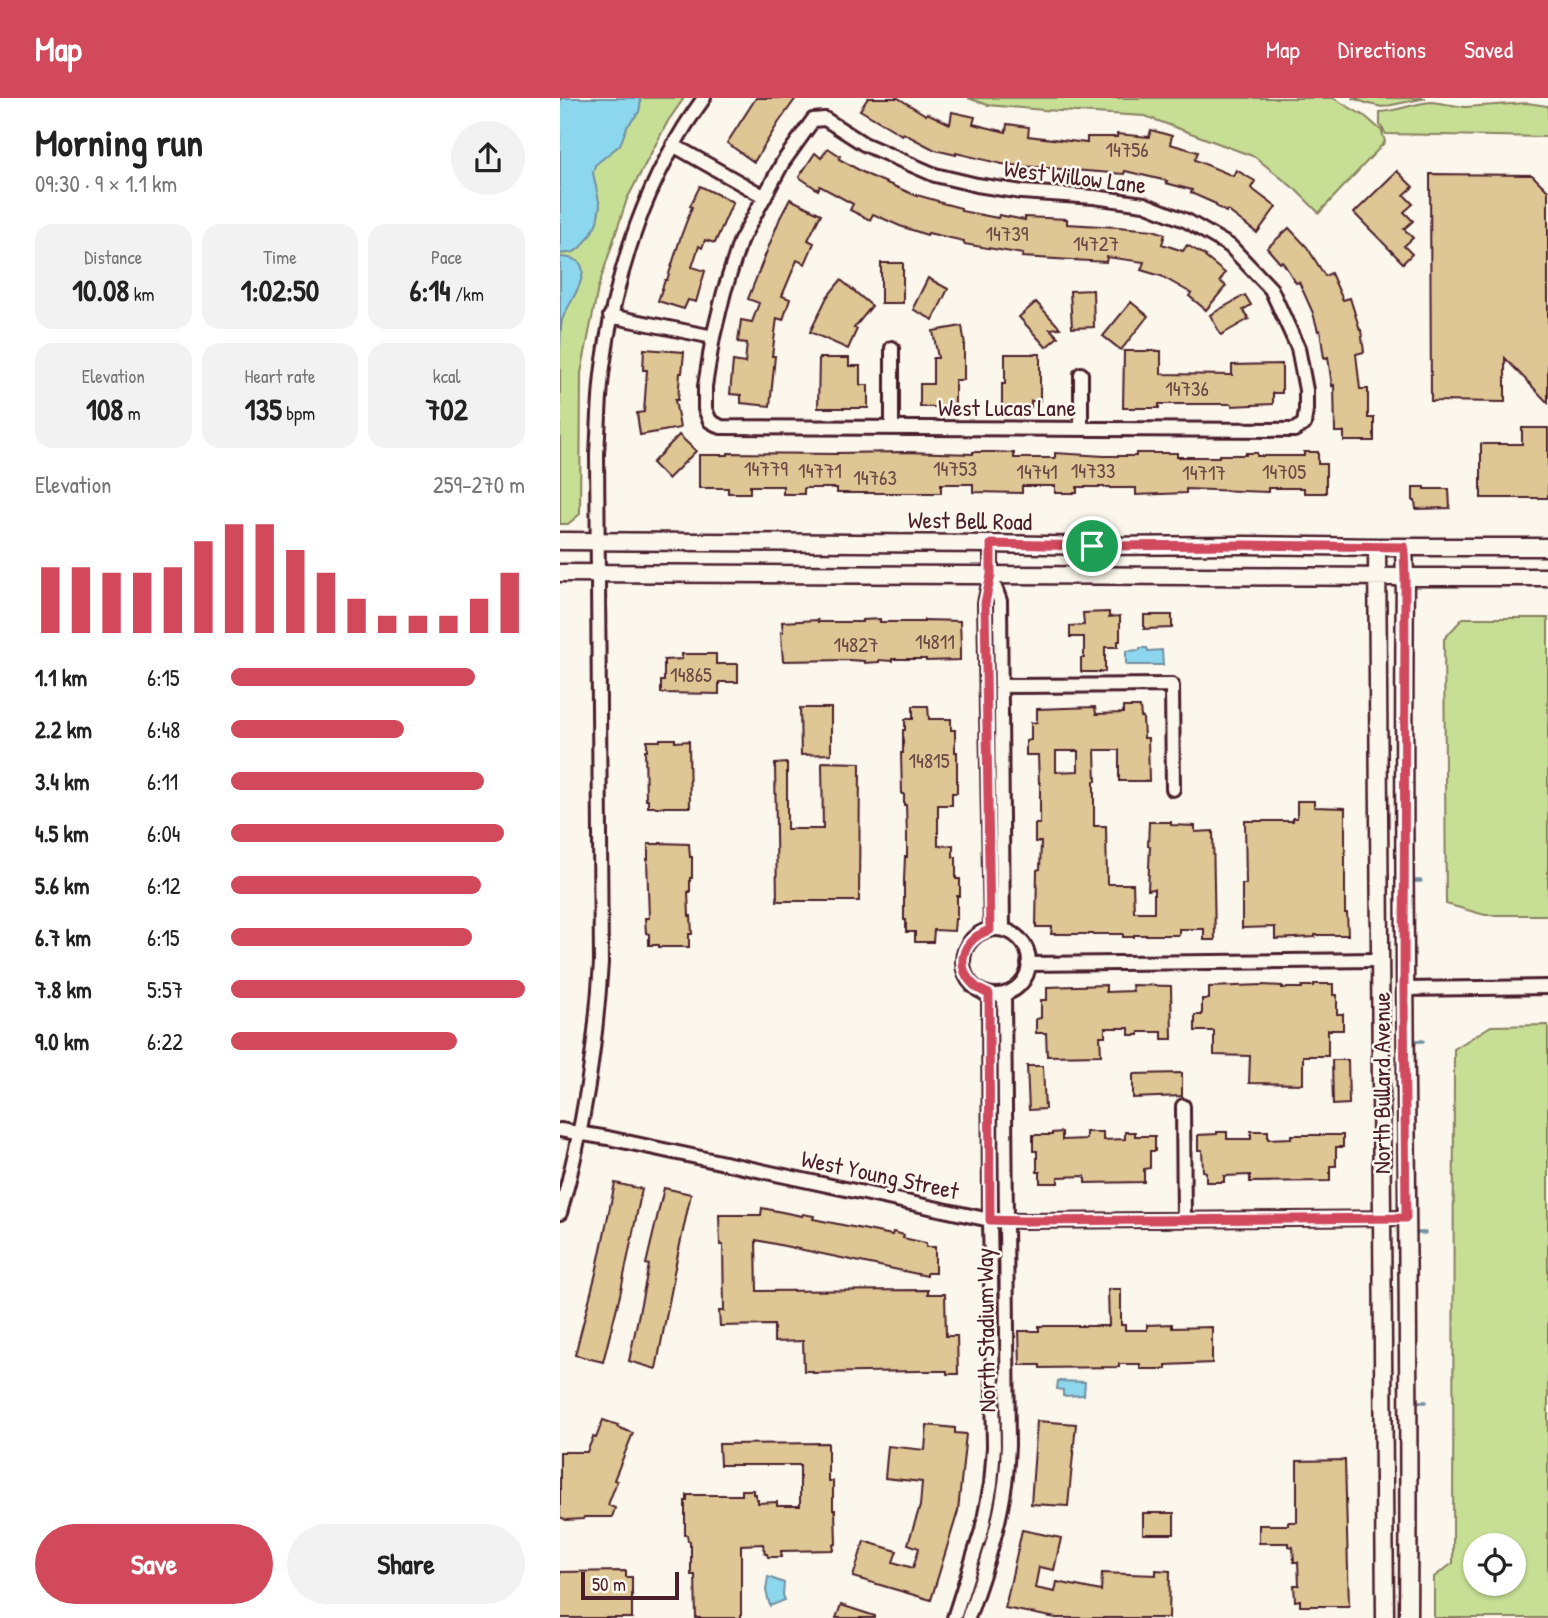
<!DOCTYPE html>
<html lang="en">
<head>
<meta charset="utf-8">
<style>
  body { margin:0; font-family:"Patrick Hand",sans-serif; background:#f2f2f2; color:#222; height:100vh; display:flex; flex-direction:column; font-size:26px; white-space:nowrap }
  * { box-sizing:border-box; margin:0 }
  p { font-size:23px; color:#767676 }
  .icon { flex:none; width:38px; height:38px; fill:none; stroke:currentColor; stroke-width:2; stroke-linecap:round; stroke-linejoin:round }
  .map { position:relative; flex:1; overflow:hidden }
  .drawer { display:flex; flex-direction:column; background:#fff; width:560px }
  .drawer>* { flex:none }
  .tools { position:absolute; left:903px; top:1435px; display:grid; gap:14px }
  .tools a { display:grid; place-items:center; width:63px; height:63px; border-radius:50%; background:#fff; box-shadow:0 2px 5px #0004; font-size:35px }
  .scale { position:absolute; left:21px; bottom:18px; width:98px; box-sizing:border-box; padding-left:7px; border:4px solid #4a1f2b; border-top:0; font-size:19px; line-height:24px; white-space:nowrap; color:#4a1f2b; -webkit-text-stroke:5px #fbf7ec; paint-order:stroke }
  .pin { position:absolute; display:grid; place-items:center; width:60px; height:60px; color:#fff; margin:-30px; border:4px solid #fff; border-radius:50%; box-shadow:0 2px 7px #0007 }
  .round { display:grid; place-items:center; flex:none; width:74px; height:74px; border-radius:37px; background:#f2f2f2 }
  .headline { display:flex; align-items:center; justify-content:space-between; height:119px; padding:0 35px }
  h1 { font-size:38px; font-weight:700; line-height:52px }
  .stats { display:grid; grid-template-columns:repeat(3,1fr); gap:10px; height:119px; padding:7px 35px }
  .stats div { display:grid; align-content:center; border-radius:18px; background:#f2f2f2; text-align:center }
  .stats b { font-size:30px; font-weight:700 }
  .stats small { font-size:19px; font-weight:400 }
  .stats p { font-size:19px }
  .chart { height:196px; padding:14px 35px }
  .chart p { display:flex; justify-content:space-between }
  .chart svg { width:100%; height:126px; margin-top:7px; stroke:#d1495b; stroke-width:6 }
  .primary-button { display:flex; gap:14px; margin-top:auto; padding:14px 35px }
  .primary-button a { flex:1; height:80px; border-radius:42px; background:#d1495b; color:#fff; font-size:28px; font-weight:700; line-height:80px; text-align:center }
  .primary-button a+a { background:#f2f2f2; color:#222 }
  ul { padding:0 35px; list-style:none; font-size:23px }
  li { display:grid; grid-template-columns:112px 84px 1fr; align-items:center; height:52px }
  li i { height:18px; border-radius:9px; background:#d1495b }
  header { display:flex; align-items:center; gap:42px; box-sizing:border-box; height:98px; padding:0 35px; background:#d1495b; color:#fff }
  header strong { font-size:33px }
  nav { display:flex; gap:38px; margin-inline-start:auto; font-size:24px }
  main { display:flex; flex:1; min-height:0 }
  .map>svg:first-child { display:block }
  .green { fill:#c7df95; stroke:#887f60; stroke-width:2; fill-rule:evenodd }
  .water { fill:#8cd7ed; stroke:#728d9f; stroke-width:2 }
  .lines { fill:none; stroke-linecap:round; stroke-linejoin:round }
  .stream { stroke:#728d9f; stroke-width:3.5 }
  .building { fill:#dfc695; stroke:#4a1f2b; stroke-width:2; fill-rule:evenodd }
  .minor-casing { stroke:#4a1f2b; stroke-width:18 }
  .major-casing { stroke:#4a1f2b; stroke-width:21 }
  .minor { stroke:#fbf7ec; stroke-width:12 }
  .major { stroke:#fbf7ec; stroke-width:16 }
  .route-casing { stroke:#fff; stroke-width:14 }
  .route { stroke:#d1495b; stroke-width:9 }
  .labels { text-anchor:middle; stroke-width:5; stroke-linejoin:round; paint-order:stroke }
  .number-label { font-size:21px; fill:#6f4946 }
  .street-label { font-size:24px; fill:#4a1f2b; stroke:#fbf7ec }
</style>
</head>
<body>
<header>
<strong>Map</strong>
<nav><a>Map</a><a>Directions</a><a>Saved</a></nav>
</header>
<main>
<section class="drawer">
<div class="headline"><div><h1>Morning run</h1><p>09:30 · 9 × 1.1 km</p></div><a class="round"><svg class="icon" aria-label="share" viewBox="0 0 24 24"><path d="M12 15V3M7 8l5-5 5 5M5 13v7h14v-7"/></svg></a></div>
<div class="stats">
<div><p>Distance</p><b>10.08<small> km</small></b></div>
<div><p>Time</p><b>1:02:50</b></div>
<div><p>Pace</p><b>6:14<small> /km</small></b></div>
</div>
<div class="stats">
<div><p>Elevation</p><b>108<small> m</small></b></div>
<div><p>Heart rate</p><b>135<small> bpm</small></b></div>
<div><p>kcal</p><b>702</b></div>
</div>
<div class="chart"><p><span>Elevation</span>259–270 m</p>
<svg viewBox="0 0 160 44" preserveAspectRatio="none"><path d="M5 44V21M15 44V21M25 44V23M35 44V23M45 44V21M55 44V12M65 44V6M75 44V6M85 44V15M95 44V23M105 44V32M115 44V38M125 44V38M135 44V38M145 44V32M155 44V23"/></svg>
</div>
<ul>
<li><b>1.1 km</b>6:15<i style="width:83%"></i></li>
<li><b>2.2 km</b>6:48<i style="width:59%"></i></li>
<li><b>3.4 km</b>6:11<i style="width:86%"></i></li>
<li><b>4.5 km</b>6:04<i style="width:93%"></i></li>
<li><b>5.6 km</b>6:12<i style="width:85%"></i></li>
<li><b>6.7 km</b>6:15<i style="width:82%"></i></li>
<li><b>7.8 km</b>5:57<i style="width:100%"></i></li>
<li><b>9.0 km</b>6:22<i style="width:77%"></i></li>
</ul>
<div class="primary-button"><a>Save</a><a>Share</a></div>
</section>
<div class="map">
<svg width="988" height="1520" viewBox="0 0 988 1520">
  <rect width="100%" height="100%" fill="#fbf7ec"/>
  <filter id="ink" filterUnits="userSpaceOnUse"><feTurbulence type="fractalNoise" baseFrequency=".0143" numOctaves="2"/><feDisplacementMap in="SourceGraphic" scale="14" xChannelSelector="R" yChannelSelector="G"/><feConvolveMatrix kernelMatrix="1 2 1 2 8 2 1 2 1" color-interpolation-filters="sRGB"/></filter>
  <g filter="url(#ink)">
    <path class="green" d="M0 0H124L108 23 67 101 38 190 21 275 20 416 8 426H0Z
      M408 0H773L806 19 822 33 825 44 759 115 736 92 695 59 585 18 483 12 428 7Z
      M792 0H866L822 9 809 6Z
      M872 4 905 9 967 5 988 8V39L826 36 820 27V14C838 13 854 5 872 4Z
      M903 520H988V817H925L886 806 884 541Z
      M988 927V1520H874V1479L893 1465 894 951 931 928ZM915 1447H954V1486H915Z"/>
    <path class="water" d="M3 0H79L81 3 79 14 67 29 60 47 35 67 33 75 40 108 37 124 31 136 23 147 14 154 0 156V3Z
      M0 159C46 160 9 202 2 222 0 231 1 241 0 250Z
      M580 550H587L588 553 602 552 603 567H566V553L580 552Z
      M498 1283 525 1284 524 1297 503 1298V1292L497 1291Z
      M208 1479 224 1485 223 1497 225 1502 210 1508 206 1493Z"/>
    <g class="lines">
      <path class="stream" d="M854 783H861
        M856 943H863
        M857 1135H865
        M858 1304H866"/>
    </g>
    <path class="building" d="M196 0H236L219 24 194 64 167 45Z
      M308 0H338L366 17 367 15 390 26 392 14 415 19 413 26 446 34 447 26 469 29 468 38 527 45V39H557V36L589 39 591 32 612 38 610 46 638 54 635 62 673 78 676 72 695 83 691 90 716 109 697 135 667 112 666 114 656 108V106L631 95 632 92 606 85 607 83 565 73 564 76 461 68 442 66 396 55V57L375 52 343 35 342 37 300 12Z
      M268 50 280 58 279 61 308 77 357 98V97L378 103V104L401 110V113L438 120 439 117 465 122V119L507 121V126L558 129 593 132 605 136 602 146 623 153 627 147 646 158 645 159 665 175 660 183 666 188 646 212 629 198 631 195 601 178 581 172 584 164 547 159 546 164 462 159 463 156 404 146V143L368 135 367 137 340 128 313 116 310 122 290 112 293 106 260 88 258 92 239 79 255 55 261 60Z
      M837 73 853 89 844 97 853 106 844 114 853 123 844 131 853 140 844 148 852 156 843 165 794 115Z
      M870 76 972 77 988 93V305L945 260V304L871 303Z
      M140 88 173 104 155 145 145 142 142 150 139 148 132 169 145 173 136 204 128 202 124 211 98 203 105 182H107L121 138 132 109 130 108Z
      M230 101 261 116 248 142 254 145 245 166 237 162 222 198 230 201 223 222 217 220 212 258H215L210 308 181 305V297L170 296 173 263 185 265 187 245 178 244 181 222 192 224 199 205 188 201 220 120Z
      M729 130 747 149 765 178 771 175 783 202 790 200 800 232H801L804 254 796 256 800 291H808V320H814V343H784V334H775L774 287 772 288 768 259 764 260 760 232 758 233 753 215 739 184 736 185 722 163 720 165 707 150Z
      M321 165H343V205H321Z
      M368 180 388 191 373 222 354 212V208Z
      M281 182 312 208 294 230 297 231 288 251 250 234 267 199Z
      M533 192 534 229 512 230 510 193Z
      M685 197 691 207 683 212 689 221 661 237 650 217Z
      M476 204 500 230 490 231 498 239 486 249 459 219Z
      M571 204 588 218 561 252 543 238Z
      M402 228 405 247H404V282H395V309H360V286H373V260H378L373 233Z
      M84 251 124 254 122 275H120L118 302H115L120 330 80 337 77 315 84 314 87 272H83Z
      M564 253H601V276L672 277V267L722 266V295H713V306L672 308V306H599V310H563Z
      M445 256H480V303H471V309H442V286H445Z
      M259 260H289V268H300V287H308V310H258Z
      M962 330H988V400H921V346H962Z
      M119 337 136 353 108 381 92 365Z
      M345 354 413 356V354H435L454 355V360H495V355L544 358H576V355H617V359H659V357H686V355H697V358H744V354H758V366H766V395H744V390H708V394L626 391V395L576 397V390H550V389H517V395H495V388H462V395L413 394V386H381V395H277V390H244V396H223V388H190V395H168V390H139V357H168V355L277 356V355Z
      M853 389H865V391H889L890 410 856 411 855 403H853Z
      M549 514V519L560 518V543H558V549H545V574H521V560H524V539H510V528L524 527 523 515Z
      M584 517H612V530L584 531Z
      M320 521V524H364V522L400 523 401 550H400V562L366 563V561H332V563L319 562V564L304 565V563L289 562 223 563 221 534H223L222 524 258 522V524H302V522Z
      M122 556H156V566H178V584H159V596L101 595V583H104V562L122 561Z
      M353 608H368L369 621H391V632H395V654H397V695H392V707H378V748L393 747V759H396V781H400V798H397V821H395L394 833 374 832 373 844H355V834H346V822H344V782L345 759H347V738L346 707H344V696H342L341 655H343V632H345V621H353Z
      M535 609 536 616 563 615V609H580L581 619 583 620 584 640H588L589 683H559V652H535L536 683H534V728H546L547 786H573L574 814H594V791L588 792 590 748H588L589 724H611V727L635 728V734L653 733 655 842H644V831H619V837H574V839H563V836H491L492 829H476L477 772 480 771 481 744H475V726H480V685H479L478 657H466V643L471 642V625L477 624V611ZM496 653H518V673L496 674Z
      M240 610H271V656L241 657Z
      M100 641H115V644L129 643 130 709H88V702H86L85 652H87V643H100Z
      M262 664 300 665 299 803H217L215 666 227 665V731H263Z
      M737 703H754V709L785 710V815H787L788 837H755V839L715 841V829L682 830V786H686L685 723H733V720H737Z
      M100 745 129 746 130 759H132V780H130V794H128L129 818H131L132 836H129V849H99V847H89V836L86 835 85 820H89L87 761H88V746H100Z
      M754 886H773V897H777V916H783V932H768V958H743V986L689 985 690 958 654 957V933H635V917H642V901H649V889L703 887 722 888V890H742V888H754Z
      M546 887V894L573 893 572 887 611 888 612 941H602V934H579V937H569V930H545V938H540L541 957 487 958 486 935H476V921L481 920V902H487V889Z
      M772 962H788L789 1006 773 1007Z
      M467 968H483L485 1011 469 1012Z
      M622 975V998L573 1000V976Z
      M691 1033H708V1041L731 1040V1037H783V1049H776V1068H770V1083L690 1084V1077L664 1078V1084H646V1074L643 1073 642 1052H638V1037L657 1036V1034H667V1041H691Z
      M502 1034V1042L526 1041V1034H543V1042L565 1041V1034H575V1038H595V1053H590V1070L584 1071V1084L525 1085V1078L498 1079V1085H480V1074H477V1053H473V1037H492V1035Z
      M55 1085 82 1091 60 1197 43 1264 15 1257 36 1175Z
      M104 1090 131 1096 113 1179H114L96 1271 69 1263 89 1167 86 1166Z
      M202 1110 242 1118 243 1116 254 1118 253 1121 332 1137 333 1134 344 1137 343 1140 366 1145V1149H375V1175H367V1178L196 1142 197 1193 368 1192V1196H385L386 1238H397L398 1276H387V1273H357L253 1275V1273H244L243 1243 214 1244V1227L160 1228 159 1213H164L163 1147H160L159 1117H201Z
      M548 1191H561V1227H565V1232H587V1227L612 1226V1230L652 1229V1265L606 1267V1271H580V1266H559V1269L480 1270V1267H460L459 1233H479V1228H549Z
      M43 1322 58 1327 57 1329 73 1335 54 1382 57 1383 48 1407 55 1410 52 1419H24L23 1421 6 1422 0 1419V1354H27L32 1342 33 1339 36 1340Z
      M477 1323 516 1326 508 1408 471 1406Z
      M367 1327 395 1330V1335L406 1336 398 1413 371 1502 293 1479 304 1443 337 1453 333 1464 353 1470 359 1450 348 1446 360 1408 362 1384 325 1380 328 1348 365 1352Z
      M268 1345V1383H273V1412H275L276 1446 273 1447 274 1452 221 1453 222 1459H208L207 1456H205L203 1446 181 1447V1520H136L135 1477H131V1448H130V1443H128L127 1437H125V1403H127V1397H182V1392H193V1396H196V1401H198V1405L217 1404V1408H240V1367H160L159 1346Z
      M785 1362 789 1508H740V1502L735 1503 734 1487H739L738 1464H734L733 1449 728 1448V1445H699V1427H728V1424H737V1363Z
      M583 1415H614V1436H583Z
      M462 1432 501 1440 494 1472 479 1469 475 1490 495 1494 497 1484 541 1493 542 1475 596 1477V1472L610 1473 609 1520H496L445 1510Z
      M66 1473V1479H72V1520H0V1474Z
      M281 1507 315 1518V1520H276Z"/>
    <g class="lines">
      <g class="minor-casing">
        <path id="minor" d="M265 21 304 46 375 77 417 87 462 94 534 99 584 106 627 123 670 148 711 191 738 250 746 292V312L744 326 734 332 161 329 150 323 145 311V288L153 239 164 194 180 144 223 64 253 22Z
          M113 47 205 99
          M50 218 153 239
          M332 250V330
          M521 276V331
          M431 478 440 503 443 832
          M442 588 612 587 613 691
          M403 864a33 33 0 1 1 66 0a33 33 0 1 1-66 0Z
          M431 832 425 505 431 477V446
          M468 866 820 862
          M844 891 988 889
          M623 1008 624 1121
          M0 1032 48 1040 430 1122 464 1123 846 1120
          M0 1115C24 1030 35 954 41 865L37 355C39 326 39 297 43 269 55 174 87 78 144 0
          M394 1520 422 1432 431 1386 434 1349 430 1122 429 896
          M408 1520C423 1477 439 1432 445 1386 447 1374 447 1361 448 1348L444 896"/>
      </g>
      <g class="major-casing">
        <path id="major" d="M0 443 431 446 532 448 684 447 817 449H988
          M817 449 825 1520
          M844 449 845 479C841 826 851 1173 848 1520
          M0 475 845 479H988"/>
      </g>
      <use href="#minor" class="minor"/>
      <use href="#major" class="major"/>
    </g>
  </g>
  <g class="lines" filter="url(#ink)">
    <g class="route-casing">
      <path id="route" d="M431 446 532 448 684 447 844 449 845 480 844 895 846 1120 464 1123 430 1122 429 896C394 883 394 843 430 832L425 505 431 477Z"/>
    </g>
    <use href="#route" class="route"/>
  </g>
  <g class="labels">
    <g class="number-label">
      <text x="567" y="59">14756</text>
      <text x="447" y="143">14739</text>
      <text x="536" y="153">14727</text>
      <text x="627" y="298">14736</text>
      <text x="206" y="378">14779</text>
      <text x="395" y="378">14753</text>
      <text x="260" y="380">14771</text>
      <text x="533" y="380">14733</text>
      <text x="477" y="381">14741</text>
      <text x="724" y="381">14705</text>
      <text x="644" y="382">14717</text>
      <text x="315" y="387">14763</text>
      <text x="375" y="551">14811</text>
      <text x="296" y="554">14827</text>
      <text x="131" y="584">14865</text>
      <text x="369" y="670">14815</text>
    </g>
    <g class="street-label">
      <text transform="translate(515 79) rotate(7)" y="8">West Willow Lane</text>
      <text x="447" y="318">West Lucas Lane</text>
      <text transform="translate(410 423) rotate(1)" y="8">West Bell Road</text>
      <text transform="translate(822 985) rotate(-90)" y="8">North Bullard Avenue</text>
      <text transform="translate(320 1077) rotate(12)" y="8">West Young Street</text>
      <text transform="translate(426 1232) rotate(-91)" y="8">North Stadium Way</text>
    </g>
  </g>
</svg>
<div class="tools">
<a><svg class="icon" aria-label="locate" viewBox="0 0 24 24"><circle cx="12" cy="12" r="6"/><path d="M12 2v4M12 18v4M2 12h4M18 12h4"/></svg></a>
</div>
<div class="scale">50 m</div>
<div class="pin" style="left:532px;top:448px;background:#1e9e55"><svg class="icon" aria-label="arrive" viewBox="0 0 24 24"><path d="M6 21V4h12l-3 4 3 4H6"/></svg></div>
</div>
</main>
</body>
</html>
